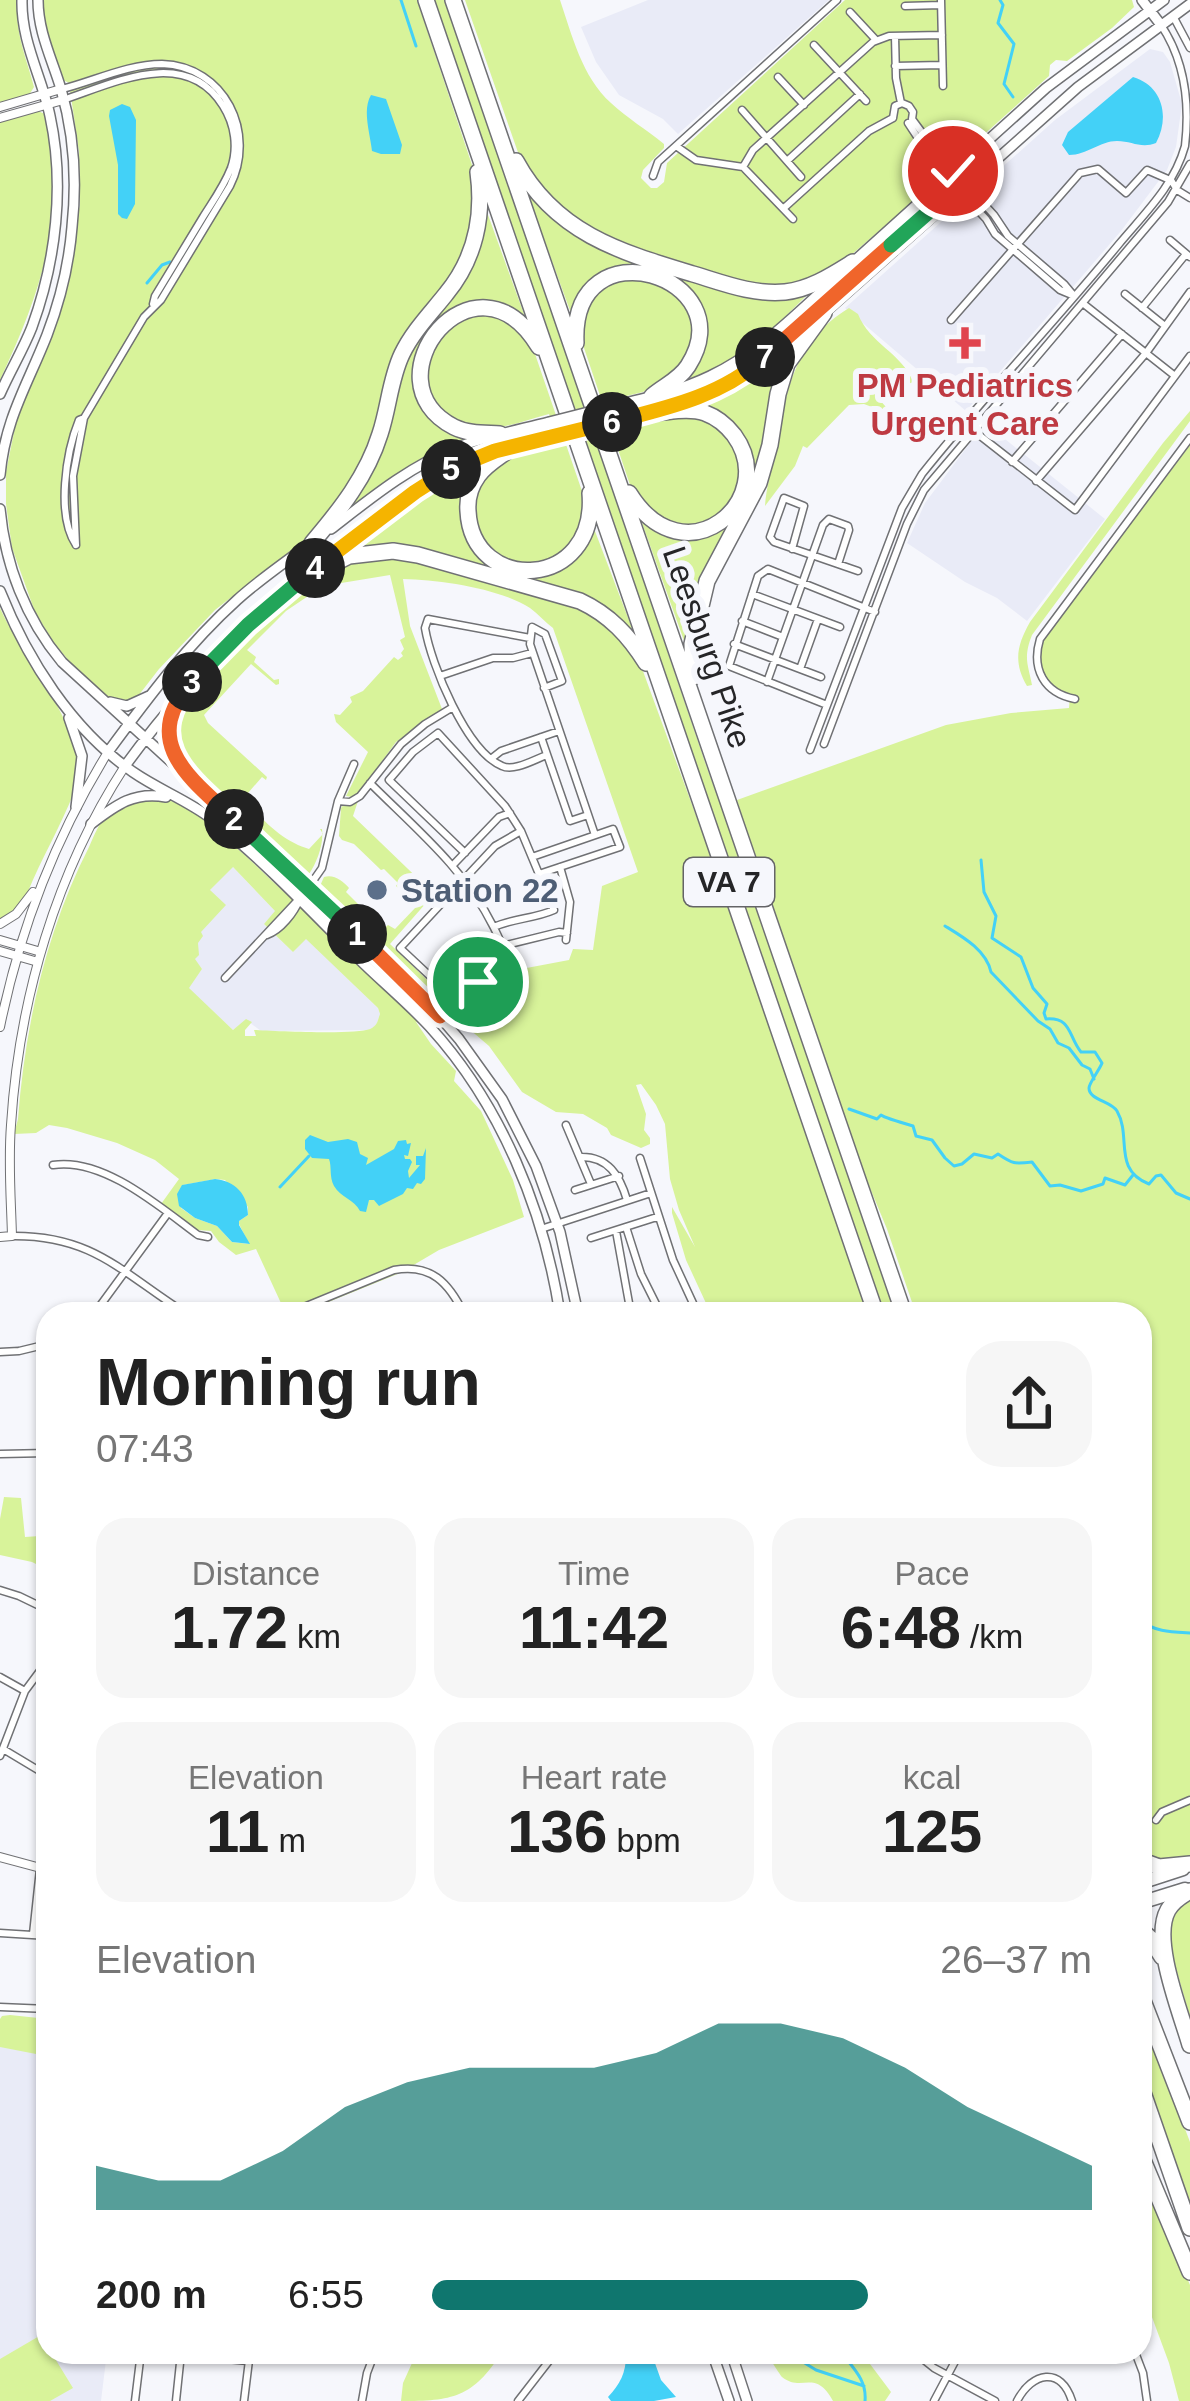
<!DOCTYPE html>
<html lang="en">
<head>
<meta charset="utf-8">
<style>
  body { margin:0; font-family:Helvetica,sans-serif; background:#f6f6f6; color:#222; height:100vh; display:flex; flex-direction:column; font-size:45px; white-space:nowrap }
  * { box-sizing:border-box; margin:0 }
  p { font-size:39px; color:#767676 }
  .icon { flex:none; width:66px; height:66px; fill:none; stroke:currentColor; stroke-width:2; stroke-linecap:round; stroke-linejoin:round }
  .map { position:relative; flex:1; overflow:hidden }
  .drawer { position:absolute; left:36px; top:1302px; width:1116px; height:1062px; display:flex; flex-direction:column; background:#fff; border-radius:36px; box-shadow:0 3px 9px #0004 }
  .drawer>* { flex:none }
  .pin { position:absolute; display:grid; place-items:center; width:102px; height:102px; color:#fff; margin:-51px; border:6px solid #fff; border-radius:50%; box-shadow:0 3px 12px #0007 }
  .km { position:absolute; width:60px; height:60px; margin:-30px; border-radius:50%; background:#222; color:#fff; font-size:33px; line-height:60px; text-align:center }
  .round { display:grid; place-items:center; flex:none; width:126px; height:126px; border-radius:36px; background:#f6f6f6 }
  .headline { display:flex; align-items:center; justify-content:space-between; height:204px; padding:0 60px }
  h1 { font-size:66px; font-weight:800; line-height:90px }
  .figures { display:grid; grid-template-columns:repeat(3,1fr); gap:18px; height:204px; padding:12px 60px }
  .figures div { display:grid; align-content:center; border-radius:30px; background:#f6f6f6; text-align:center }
  .figures b { font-size:60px; font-weight:800 }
  .figures small { font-size:33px; font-weight:400 }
  .figures p { font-size:33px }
  .chart { height:336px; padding:24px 60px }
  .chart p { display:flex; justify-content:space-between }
  .chart svg { width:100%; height:216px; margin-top:12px; fill:#0f766e; opacity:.7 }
  ul { padding:0 60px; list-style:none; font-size:39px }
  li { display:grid; grid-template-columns:192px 144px 1fr; align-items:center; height:90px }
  li i { height:30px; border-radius:15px; background:#0f766e }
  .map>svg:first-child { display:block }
  .built { fill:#e9ebf7 }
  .green { fill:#d8f39a; fill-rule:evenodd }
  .water { fill:#43d1f7 }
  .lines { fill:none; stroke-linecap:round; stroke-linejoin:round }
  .stream { stroke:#43d1f7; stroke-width:3 }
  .minor-casing { stroke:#707174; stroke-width:9 }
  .tertiary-casing { stroke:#707174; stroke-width:10 }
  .secondary-casing { stroke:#707174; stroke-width:12 }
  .primary-casing { stroke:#707174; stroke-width:15 }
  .motorway-casing { stroke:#707174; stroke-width:18 }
  .minor { stroke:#fff; stroke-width:6 }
  .tertiary { stroke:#fff; stroke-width:8 }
  .secondary { stroke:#fff; stroke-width:9 }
  .primary { stroke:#fff; stroke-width:12 }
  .motorway { stroke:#fff; stroke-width:15 }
  .secondary-bridge-casing { stroke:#707174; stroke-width:12; stroke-linecap:butt }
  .secondary-bridge { stroke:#fff; stroke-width:9 }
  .split-1-casing { stroke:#fff; stroke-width:24 }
  .split-2-casing { stroke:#fff; stroke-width:24 }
  .split-3-casing { stroke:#fff; stroke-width:24 }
  .split-4-casing { stroke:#fff; stroke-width:24 }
  .split-5-casing { stroke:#fff; stroke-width:24 }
  .split-6-casing { stroke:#fff; stroke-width:24 }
  .split-7-casing { stroke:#fff; stroke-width:24 }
  .split-8-casing { stroke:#fff; stroke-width:24 }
  .split-9-casing { stroke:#fff; stroke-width:24 }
  .split-1 { stroke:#f0652b; stroke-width:15 }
  .split-2 { stroke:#22a559; stroke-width:15 }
  .split-3 { stroke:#f0652b; stroke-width:15 }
  .split-4 { stroke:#22a559; stroke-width:15 }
  .split-5 { stroke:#f5b400; stroke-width:15 }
  .split-6 { stroke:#f5b400; stroke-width:15 }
  .split-7 { stroke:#f5b400; stroke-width:15 }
  .split-8 { stroke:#f0652b; stroke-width:15 }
  .split-9 { stroke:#22a559; stroke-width:15 }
  .health-dot { fill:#e0444e; stroke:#f6f7fc; stroke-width:4.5 }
  .service-dot { fill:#5c6f8a; stroke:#f6f7fc; stroke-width:4.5 }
  .labels { text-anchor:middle; stroke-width:12; stroke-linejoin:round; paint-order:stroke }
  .shield { fill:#f6f7fc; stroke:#646467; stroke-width:3 }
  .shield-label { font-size:30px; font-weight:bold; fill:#252527 }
  .health-label { font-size:33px; font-weight:bold; fill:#be3a42; stroke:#f6f7fc }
  .street-label { font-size:33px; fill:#252527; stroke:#f6f7fc }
  .service-label { font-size:33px; font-weight:bold; fill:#4e5e75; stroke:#f6f7fc; text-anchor:start }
</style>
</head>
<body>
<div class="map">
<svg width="1190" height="2401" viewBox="0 0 1190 2401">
  <rect width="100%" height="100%" fill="#f6f7fc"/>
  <path class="built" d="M648 0H829L678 134 663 119 619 95 596 62 581 27Z
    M1150 49 1163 52 1170 62 1182 104 1176 147 1167 170 1121 231 966 411 845 308 1055 120Z
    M985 423 1105 519 1027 621 997 598 965 582 907 543 925 503Z
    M232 866 276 912 264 924 293 952 306 938 378 1008 380 1014 376 1026 368 1030 261 1031 246 1020 233 1030 188 988 202 969 194 959 210 890Z
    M0 2019 48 2022V2352H107L101 2401H0Z"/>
  <path class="green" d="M0 0H17C15 33 26 57 34 87L29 95 0 104Z
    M42 0H417L476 177 477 207 465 259 412 328 374 442 344 498 306 539 215 610 159 669 135 700 125 704 110 699 80 674 54 643 35 612 12 548 6 504V472L17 417 31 381 80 206 79 152 69 83 61 79 47 41Z
    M431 0H446L707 768 767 931 899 1314H883L598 476Z
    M465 0H560C572 35 582 77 611 103 627 118 647 130 664 144V148L643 170 641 178 651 188H657L664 182 667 163 845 0H1132L1134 7 1112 28 1067 61 1056 60 1050 65 1049 76 959 157 948 159 941 155 932 165 936 175 932 185 842 263 810 281 790 286H756L623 247 561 210 521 161Z
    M38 111 45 114C67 218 43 287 0 380V122Z
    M523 182 633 260 807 295C772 331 739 360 693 379L687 373 699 351 680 283 612 273 572 316Z
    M483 201 529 328 505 310 445 317 419 386 469 436 415 463 342 516 407 355 448 296Z
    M651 278 685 302 694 336 686 360 669 379 643 392 606 401 618 431C638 425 660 417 681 417 702 417 716 424 729 439 774 490 681 578 630 485L581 339 586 308 596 292 617 280Z
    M849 308 858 314C869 343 903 354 913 382L903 386 898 380 889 381 878 398 886 407 885 412 864 404 849 405 807 448 803 446 795 466 765 506C766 488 772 468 776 449 786 391 794 341 849 308Z
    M486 315 510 322 534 351 584 497C585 516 582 524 572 540 564 554 560 557 545 562 482 585 440 487 514 455 527 449 545 447 559 443L549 414C529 419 506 429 484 428 423 425 407 354 458 322 466 317 477 316 486 315Z
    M787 352 761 467 719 550 688 652 642 523 674 537 730 519 748 454 701 407Z
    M1190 411V421L1032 635C1023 658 1028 664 1032 685L1027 686C1013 662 1017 645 1030 622L1163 443Z
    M1190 445V1859L1175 1864 1140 1857V1314H916L887 1229 865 1176 861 1174 750 845 737 800 946 725 1011 713 1069 708 1070 695C1043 684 1038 672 1041 643Z
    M482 460 470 480 478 550 538 574 593 526 640 649 614 619 424 554 343 555C387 519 428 480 482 460Z
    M400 556 599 614 640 663 742 941 864 1293 862 1299 867 1314H711L686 1260 672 1213V1207L695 1247 679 1210 670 1179 665 1124 656 1105 641 1084 636 1085 646 1114 644 1130 650 1138V1144L641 1148 611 1135 607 1128 583 1114 556 1112 522 1092 489 1046 454 1016 456 1008 459 1010 498 978 516 970 569 960 573 949 593 950 602 886 638 872 553 628C545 622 538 614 530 608 498 588 441 580 403 579L410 626 442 709 396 742 359 793 352 797 346 796 368 752 336 722 334 714 340 715 352 702 350 697 363 691 394 657 398 660 403 656 401 653 404 649 400 640 405 637 390 575 323 586 286 611 247 650 256 657 254 662 274 680 279 679V684L276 685 251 664 204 715 208 723 267 777 266 780 262 777 248 793C253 817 286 843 309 849L323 834 320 829H322C324 844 317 862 309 874H301L179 756C173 741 171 727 177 711 189 678 302 580 336 566 355 558 380 558 400 556Z
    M0 608C23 661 95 736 74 792 61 826 41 859 27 894L18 908 0 921Z
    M132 799C144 799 159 797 171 801 210 813 270 884 307 911L421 1023 416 1022 431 1044 456 1071 454 1081 481 1111 513 1180 524 1217 439 1250 400 1273 299 1314H286L256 1249 236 1255 219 1242 211 1231 197 1230 161 1204 179 1179 155 1160 117 1143 67 1128 49 1125 36 1133 14 1134 18 1119C25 1026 46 931 89 847 94 836 99 822 108 814 115 808 124 804 132 799ZM233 867 275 911 264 924 293 952 306 939 378 1008 380 1014C377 1022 378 1025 370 1029 356 1035 274 1031 254 1030L256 1036H245V1030L252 1022 246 1019 233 1030 189 988 202 969 195 959 199 955 198 943 203 936 201 932 226 905 210 890ZM216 1179 225 1180 248 1207V1215L239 1221V1224L249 1244 232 1242 217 1226 195 1218 181 1208 183 1185Z
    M358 801 353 816 434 894 390 944 450 1002 445 1006H435L320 886 324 877C334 874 343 881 349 888L346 892 383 929 388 925 395 929 416 907 412 902 416 897 410 890 405 894 396 886 398 883 384 869 381 870 354 844 342 840 339 836 341 808 345 803Z
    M4 1497 21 1498 25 1537 40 1536 38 1550 48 1553V1570L32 1562 0 1555V1519Z
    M1190 1895V2017L1168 1941 1169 1915Z
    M1140 2011 1190 2142V2206L1140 2062Z
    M10 2015 48 2019V2051L36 2054 0 2047V2019L2 2016Z
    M1140 2167 1190 2285V2401H1179L1169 2363 1146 2301 1140 2296Z
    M41 2335 48 2346V2352H51L73 2388 50 2401H0V2359Z
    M417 2352H502C473 2398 452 2401 401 2401L403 2383Z
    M772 2352H805V2359L812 2361 821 2352H861L891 2392 885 2401H833C815 2368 802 2393 782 2377 781 2376 771 2361 771 2360Z"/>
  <path class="water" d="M1133 77C1163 86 1170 117 1156 143 1141 149 1132 141 1117 141 1100 141 1087 155 1069 155L1062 145 1068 132Z
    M371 95 386 99 402 145 400 154H381L372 151C370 133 362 110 371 95Z
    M122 104 130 107 136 120 135 204 127 219 122 218 118 214V165L109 116 110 110Z
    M310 1135 328 1142 348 1139 357 1142 360 1154 368 1158 366 1165 394 1149 398 1141 406 1140 407 1144 411 1143 408 1156 404 1155 405 1159H410L412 1162 408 1171 409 1178 420 1165H416V1156H423L426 1148 425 1179 421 1184 417 1183 413 1189 407 1188 403 1194 379 1206 374 1200H369L366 1212 360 1211C354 1199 341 1198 334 1186 329 1177 332 1167 329 1159L312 1158 305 1149V1140Z
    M215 1179C235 1181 248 1194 248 1215L239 1221V1225L250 1244 232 1242 217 1226 195 1218 179 1206 177 1194 182 1185Z
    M631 2352H651L661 2380 676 2397 654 2401H611L608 2397C620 2384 626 2373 626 2355Z"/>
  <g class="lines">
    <path class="stream" d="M401 0 416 46
      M1000 0 1003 5 998 23 1014 44 1004 84 1013 97
      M147 283 162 265 170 262
      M981 860 984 892 996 916 992 938 1021 957 1033 988 1047 1004 1044 1013 1046 1019C1072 1017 1068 1036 1081 1052H1095L1102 1063C1100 1069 1089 1083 1089 1088 1089 1100 1111 1101 1117 1111 1132 1137 1112 1169 1149 1184L1156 1176 1161 1175 1176 1193 1190 1199
      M945 926C963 937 986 950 991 972L1038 1021 1050 1029 1058 1043 1069 1048 1082 1065 1090 1069 1094 1079
      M849 1109 877 1119 881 1115C885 1118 906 1124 913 1126L916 1136 932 1140 945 1158 954 1166 962 1164 974 1154 992 1158 998 1154C1013 1164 1014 1164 1032 1162L1050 1186 1060 1185 1081 1191 1103 1184 1105 1178 1125 1185 1133 1175
      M280 1187 309 1156
      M1140 1620C1155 1632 1171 1632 1190 1633
      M787 2352 816 2370 864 2386
      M841 2352C853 2368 867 2380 865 2401"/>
    <g class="minor-casing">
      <path id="minor" d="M941 0 943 86
        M905 6 941 5
        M850 12 876 40
        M1173 16 1190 48
        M895 36 896 78 901 103
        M814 45 866 101
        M895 66 942 65
        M778 77 804 105
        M62 89C94 81 128 64 162 64 225 66 257 133 230 186L161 300 144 317 84 418 79 420C66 452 56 515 76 545
        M63 100C114 83 186 46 223 106 235 125 238 148 231 168 224 186 213 201 203 217 187 243 171 270 155 296L153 304
        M742 110 801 177
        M893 118 895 106 902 103 909 106 913 112 912 119 938 154 994 215 1008 236 1064 284 1074 296
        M908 123 937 167 986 219 995 234 1060 290 1072 295
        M676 146 696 160 743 167 793 219
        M787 161 860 94
        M743 167 753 150 873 42 889 36 942 35
        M653 176 658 162 837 0
        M1171 180 1177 190 1190 198
        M784 208 869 131 893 118
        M1170 240 1190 257
        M1125 294 1165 326
        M1085 305 1175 376
        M1142 308 1186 254
        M951 320 1080 173 1098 169 1126 193 1147 170 1170 180
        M965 424 1075 510 1190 356
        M1012 462 1122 334
        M1036 481 1146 353 1190 292
        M76 545 73 476 84 418
        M792 549 804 506 784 498 770 537 774 542 858 571
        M752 594 840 627
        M742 621 783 637
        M530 638 428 619 425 628C431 664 466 751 502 766 514 772 535 759 547 755
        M734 644 821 677
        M800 669 818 619
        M440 676 493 658H513L532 653
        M767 682 823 525 829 519 848 526 849 530 838 564
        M544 688 562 681 545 634 532 627 530 644 595 835
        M1075 699C1044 693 1031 669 1040 639L1190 438
        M827 705 729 666 758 576 768 569 875 612
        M541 737 570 821 588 815
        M824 744 907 524 924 490 1168 202 1190 164
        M810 750 902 508 922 474C985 395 1055 322 1119 244 1144 214 1174 186 1185 146 1190 103 1185 61 1161 25
        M492 758 501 751 559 731
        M370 783C415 828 465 869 493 926 497 934 503 944 502 953 500 968 443 1013 429 1026
        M338 801 350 802 360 796 401 744 425 724 453 707
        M465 853 389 780 413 752 438 733 505 806 521 831 554 910C534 919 513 918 494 927
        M532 857 613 829 620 847 539 874
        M453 865 499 817 510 813
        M560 867 570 902 566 940
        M308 888 322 868 338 801 354 764
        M267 935C281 930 294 913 300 899
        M502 946 559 932 567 933
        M225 978 297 901
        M459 998 451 989 431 977 400 948 495 846 521 831
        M566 1125 591 1184
        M580 1157C608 1156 620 1176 627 1200
        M640 1158 673 1260 698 1314
        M53 1165C103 1157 160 1207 198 1235L208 1237
        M575 1190 619 1176
        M626 1227 641 1274 661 1314
        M541 1229 651 1193
        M616 1231 631 1314
        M12 1236C94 1235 123 1274 187 1314
        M591 1238 657 1217
        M94 1314 168 1213
        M287 1314 394 1270C431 1263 449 1283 464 1314
        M0 1352 19 1351 48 1344
        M0 1454 48 1453
        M0 1590 19 1596 48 1610
        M0 1677 25 1691
        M3 1749 48 1776
        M0 1756 25 1691 48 1660
        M1156 1820 1162 1812 1190 1800
        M0 1933 48 1936
        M33 1934 40 1869
        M0 2007 48 2009
        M215 2352 227 2359 248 2361
        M914 2352 934 2368 995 2401
        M1135 2352 1143 2373 1147 2401
        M135 2401 141 2352
        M176 2401 180 2363
        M244 2401 250 2352
        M362 2401 367 2373 375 2352
        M518 2401 556 2352
        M934 2401 960 2352
        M1017 2401C1032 2372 1061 2366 1072 2401"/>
    </g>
    <g class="tertiary-casing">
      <path id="tertiary" d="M0 107 61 89
        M0 118 63 100
        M0 924 16 914 33 892
        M0 940 41 952
        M0 951 38 962
        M0 1027C20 928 55 838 108 752
        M0 1237 12 1236C11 1199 8 1162 11 1125 19 999 56 872 125 766
        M0 1857 48 1870"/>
    </g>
    <g class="secondary-casing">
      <path id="secondary" d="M1142 0 1161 25
        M852 263 1046 88 1164 0
        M823 314 1078 87 1190 4
        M796 328 949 193 956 180 954 171
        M0 394C10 371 23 350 32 327 56 261 65 185 50 116 42 77 21 42 22 0
        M612 406C646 398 679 391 710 376 759 353 796 314 835 279
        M671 407C723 390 765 364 806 328
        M618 420 649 413
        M0 475C5 419 27 386 47 335 60 301 69 264 72 227 77 181 74 134 61 89 52 59 38 32 38 0
        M0 509C5 565 26 619 62 662L331 908 428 1003 459 1039 502 1099 536 1166 560 1232 578 1314
        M331 529C371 498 410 466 458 447 487 436 518 430 549 422
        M320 565C370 525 421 479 481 456 504 447 530 443 553 436
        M0 591C27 659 72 730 133 772 159 790 187 800 212 819 264 861 310 910 357 957 381 981 407 1002 430 1027 501 1105 544 1210 560 1314
        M110 702 127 706 149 696
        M173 709 169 736 179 762
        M69 718 82 756 76 807
        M108 752C147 699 188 644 237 600 260 579 287 561 312 542
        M125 766C176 696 234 634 302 579
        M91 824C116 805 134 791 166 797
        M712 2352 729 2401
        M731 2352 747 2401"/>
    </g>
    <g class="primary-casing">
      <path id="primary" d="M1140 1883 1183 1869
        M1140 1903 1185 1889"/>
    </g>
    <g class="motorway-casing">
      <path id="motorway" d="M426 0 876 1314
        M453 0 904 1314
        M516 161C555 233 620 252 693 274 723 283 753 295 785 292 811 289 832 275 853 262
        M576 343C570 221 746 276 688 366 679 380 665 385 652 396
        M500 434C485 433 468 434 454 427 364 381 475 240 539 347
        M514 446C502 456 487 463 478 476 470 487 467 498 468 511 472 595 598 591 590 493
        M629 493C685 583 781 499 734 435 727 426 716 417 705 413 687 407 666 413 648 413
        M312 543C340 510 367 476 380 434 389 407 390 379 402 354 413 331 431 313 446 294 475 259 484 216 478 172
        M299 581 349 556 393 551 418 555 580 601C610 615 629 636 646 663
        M693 677 692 644 707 581 759 483 770 445 778 394 787 364 824 313
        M1140 1860 1159 1867 1190 1864
        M1190 1891C1181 1896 1173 1901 1168 1910 1151 1940 1181 2013 1190 2045
        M1140 1929 1150 1938 1162 1957
        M1140 1993 1190 2122
        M1140 2084 1190 2228
        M1140 2153 1190 2272"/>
    </g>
    <use href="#minor" class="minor"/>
    <use href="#tertiary" class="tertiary"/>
    <use href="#secondary" class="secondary"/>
    <use href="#primary" class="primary"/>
    <use href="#motorway" class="motorway"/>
    <g class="secondary-bridge-casing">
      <path id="secondary-bridge" d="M549 422 612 406
        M553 436 618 420"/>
    </g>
    <use href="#secondary-bridge" class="secondary-bridge"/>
  </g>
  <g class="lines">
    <g class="split-1-casing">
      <path id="split-1" d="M357 934 440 1016 478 982"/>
    </g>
    <g class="split-2-casing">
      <path id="split-2" d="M234 819 357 934"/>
    </g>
    <g class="split-3-casing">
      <path id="split-3" d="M192 682C138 742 191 779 234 819"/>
    </g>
    <g class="split-4-casing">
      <path id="split-4" d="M192 682 248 625 315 568"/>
    </g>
    <g class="split-5-casing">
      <path id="split-5" d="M315 568 415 492 451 469"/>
    </g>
    <g class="split-6-casing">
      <path id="split-6" d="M451 469 495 451 612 422"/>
    </g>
    <g class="split-7-casing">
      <path id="split-7" d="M612 422C667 408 722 396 765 357"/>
    </g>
    <g class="split-8-casing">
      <path id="split-8" d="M765 357 891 245"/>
    </g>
    <g class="split-9-casing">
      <path id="split-9" d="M891 245 950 193 956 180 953 171"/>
    </g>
    <use href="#split-1" class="split-1"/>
    <use href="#split-2" class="split-2"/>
    <use href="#split-3" class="split-3"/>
    <use href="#split-4" class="split-4"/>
    <use href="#split-5" class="split-5"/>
    <use href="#split-6" class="split-6"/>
    <use href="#split-7" class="split-7"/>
    <use href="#split-8" class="split-8"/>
    <use href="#split-9" class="split-9"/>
  </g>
  <path class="health-dot" d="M959 325h12v12h12v12h-12v12h-12v-12h-12v-12h12z"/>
  <circle class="service-dot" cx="377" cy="890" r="12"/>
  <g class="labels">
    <rect class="shield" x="684" y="858" width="90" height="48" rx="9"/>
    <g class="shield-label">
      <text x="729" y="892">VA 7</text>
    </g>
    <g class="health-label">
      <text x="965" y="397">PM Pediatrics<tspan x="965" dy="38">Urgent Care</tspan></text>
    </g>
    <g class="street-label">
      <text transform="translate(708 647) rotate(71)" y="12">Leesburg Pike</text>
    </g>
    <g class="service-label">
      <text x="401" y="902">Station 22</text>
    </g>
  </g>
</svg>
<div class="pin" style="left:478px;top:982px;background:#1e9e55"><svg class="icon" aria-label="arrive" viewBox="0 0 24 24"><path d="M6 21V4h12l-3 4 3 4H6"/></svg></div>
<div class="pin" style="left:953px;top:171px;background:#d93025"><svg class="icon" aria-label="check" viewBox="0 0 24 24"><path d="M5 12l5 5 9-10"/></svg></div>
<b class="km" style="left:357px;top:934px">1</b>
<b class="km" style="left:234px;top:819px">2</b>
<b class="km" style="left:192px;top:682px">3</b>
<b class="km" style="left:315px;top:568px">4</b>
<b class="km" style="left:451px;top:469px">5</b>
<b class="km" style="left:612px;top:422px">6</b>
<b class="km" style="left:765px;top:357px">7</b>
<section class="drawer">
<div class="headline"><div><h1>Morning run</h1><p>07:43</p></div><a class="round"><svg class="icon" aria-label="share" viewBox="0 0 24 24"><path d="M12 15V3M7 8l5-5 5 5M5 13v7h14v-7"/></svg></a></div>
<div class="figures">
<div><p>Distance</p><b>1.72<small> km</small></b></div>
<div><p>Time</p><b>11:42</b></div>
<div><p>Pace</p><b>6:48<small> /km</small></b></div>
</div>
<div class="figures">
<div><p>Elevation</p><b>11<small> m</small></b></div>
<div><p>Heart rate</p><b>136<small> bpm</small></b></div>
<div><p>kcal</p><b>125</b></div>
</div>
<div class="chart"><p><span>Elevation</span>26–37 m</p>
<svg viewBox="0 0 160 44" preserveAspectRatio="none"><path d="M0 44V35L10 38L20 38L30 32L40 23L50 18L60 15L70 15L80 15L90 12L100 6L110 6L120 9L130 15L140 23L150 29L160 35V44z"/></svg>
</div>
<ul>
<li><b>200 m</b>6:55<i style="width:66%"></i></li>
</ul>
</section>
</div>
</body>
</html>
